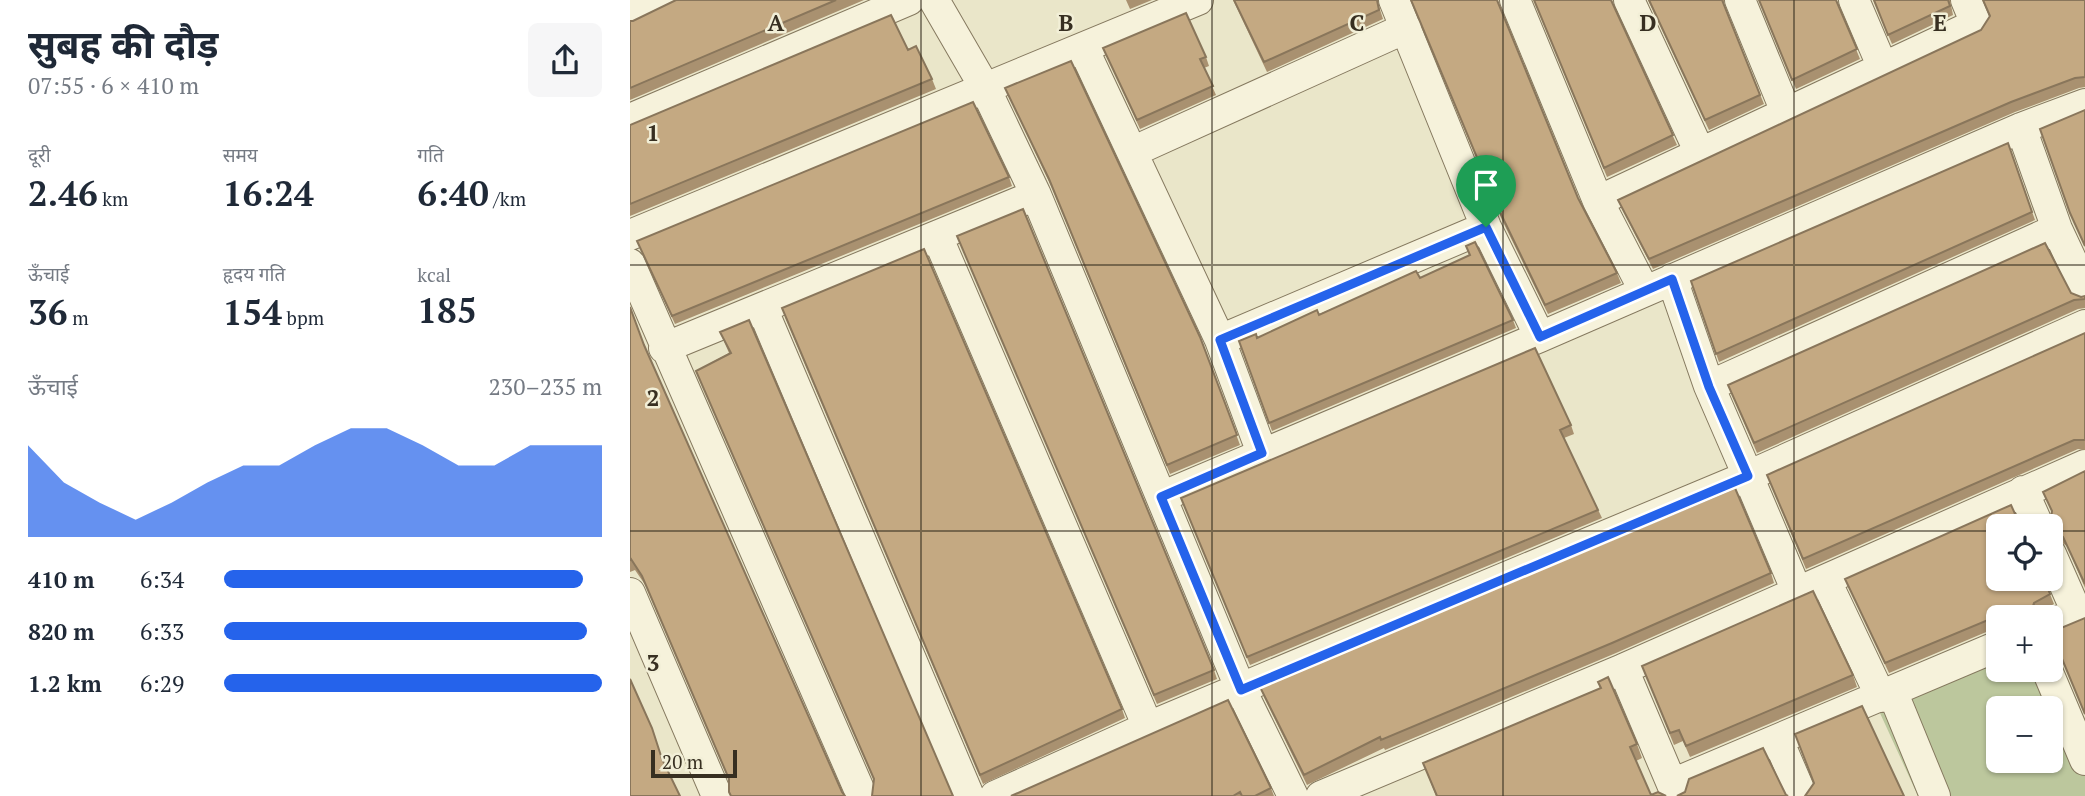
<!DOCTYPE html>
<html lang="hi">
<head>
<meta charset="utf-8">
<style>
  body { margin:0; font-family:"PT Serif","Noto Sans Devanagari",serif; background:#f6f6f7; color:#1f2937; height:100vh; display:flex; flex-direction:column; font-size:26px; white-space:nowrap }
  * { box-sizing:border-box; margin:0 }
  p { font-size:23px; color:#747a83 }
  .icon { flex:none; width:38px; height:38px; fill:none; stroke:currentColor; stroke-width:2; stroke-linecap:round; stroke-linejoin:round }
  .map { position:relative; flex:1; overflow:hidden }
  .side { display:flex; flex-direction:column; background:#fff; width:630px }
  .side>* { flex:none }
  .fabs { position:absolute; left:1356px; top:514px; display:grid; gap:14px }
  .fabs a { display:grid; place-items:center; width:77px; height:77px; border-radius:10px; background:#fff; box-shadow:0 2px 5px #0004; font-size:35px }
  .scale { position:absolute; left:21px; bottom:18px; width:86px; box-sizing:border-box; padding-left:7px; border:4px solid #372f21; border-top:0; font-size:19px; line-height:24px; white-space:nowrap; color:#372f21; -webkit-text-stroke:5px #f2efd7; paint-order:stroke }
  .pin { position:absolute; display:grid; place-items:center; width:60px; height:60px; color:#fff; margin:-72px -30px; border-radius:50% 50% 50% 0; rotate:-45deg; box-shadow:0 0 7px #0007 }
  .pin .icon { rotate:45deg }
  .round { display:grid; place-items:center; flex:none; width:74px; height:74px; border-radius:10px; background:#f6f6f7 }
  .overview { display:flex; align-items:center; justify-content:space-between; height:119px; padding:0 28px }
  h1 { font-size:38px; font-weight:700; line-height:52px }
  .metrics { display:grid; grid-template-columns:repeat(3,1fr); gap:10px; height:119px; padding:7px 28px }
  .metrics div { display:grid; align-content:center }
  .metrics b { font-size:35px; font-weight:700 }
  .metrics small { font-size:19px; font-weight:400 }
  .metrics p { font-size:19px }
  .chart { height:196px; padding:14px 28px }
  .chart p { display:flex; justify-content:space-between }
  .chart svg { width:100%; height:126px; margin-top:7px; fill:#2563eb; opacity:.7 }
  ul { padding:0 28px; list-style:none; font-size:23px }
  li { display:grid; grid-template-columns:112px 84px 1fr; align-items:center; height:52px }
  li i { height:18px; border-radius:9px; background:#2563eb }
  main { display:flex; flex:1; min-height:0 }
  .map>svg:first-child { display:block }
  .green { fill:#bcc79d; fill-rule:evenodd }
  .lines { fill:none; stroke-linecap:round; stroke-linejoin:round }
  .minor-casing { stroke:#85795f; stroke-width:32 }
  .minor { stroke:#f6f2db; stroke-width:30 }
  .wall { fill:#a99170 }
  .shaded-wall { fill:#89765b }
  .building { fill:#c4a982; stroke:#89765b; stroke-width:2 }
  .route-casing { stroke:#fff; stroke-width:14 }
  .route { stroke:#2563eb; stroke-width:9 }
  .grid { fill:none; stroke:#372f21; stroke-width:2; stroke-opacity:0.55 }
  .grid-label { font-size:23px; text-anchor:middle; font-weight:bold; fill:#372f21; stroke:#f2efd7; stroke-width:5; stroke-linejoin:round; paint-order:stroke }
</style>
</head>
<body>
<main>
<section class="side">
<div class="overview"><div><h1>सुबह की दौड़</h1><p>07:55 · 6 × 410 m</p></div><a class="round"><svg class="icon" aria-label="share" viewBox="0 0 24 24"><path d="M12 15V3M7 8l5-5 5 5M5 13v7h14v-7"/></svg></a></div>
<div class="metrics">
<div><p>दूरी</p><b>2.46<small> km</small></b></div>
<div><p>समय</p><b>16:24</b></div>
<div><p>गति</p><b>6:40<small> /km</small></b></div>
</div>
<div class="metrics">
<div><p>ऊँचाई</p><b>36<small> m</small></b></div>
<div><p>हृदय गति</p><b>154<small> bpm</small></b></div>
<div><p>kcal</p><b>185</b></div>
</div>
<div class="chart"><p><span>ऊँचाई</span>230–235 m</p>
<svg viewBox="0 0 160 44" preserveAspectRatio="none"><path d="M0 44V12L10 25L20 32L30 38L40 32L50 25L60 19L70 19L80 12L90 6L100 6L110 12L120 19L130 19L140 12L150 12L160 12V44z"/></svg>
</div>
<ul>
<li><b>410 m</b>6:34<i style="width:95%"></i></li>
<li><b>820 m</b>6:33<i style="width:96%"></i></li>
<li><b>1.2 km</b>6:29<i style="width:100%"></i></li>
</ul>
</section>
<div class="map">
<svg width="1455" height="796" viewBox="0 0 1455 796">
  <rect width="100%" height="100%" fill="#eae6c9"/>
  <path class="green" d="M1421 641 1455 726V796H1288L1244 700 1368 646V670H1421ZM1368 709H1421V761H1368Z"/>
  <g class="lines">
    <g class="minor-casing">
      <path id="minor" d="M304 0 355 88 406 195 611 690 663 796
        M764 0 856 227 910 337
        M885 0 968 201 1014 290
        M999 0 1070 153
        M1110 0 1156 112
        M1224 0 1253 68
        M0 15 36 0
        M454 50 590 340 632 453
        M0 119 279 0
        M1391 128 1427 229 1455 289
        M502 152 776 28
        M968 201 1346 24 1336 0
        M0 235 568 0
        M307 236 518 727
        M0 264 232 796
        M1042 279 1079 386 1118 476 1455 325
        M132 308 339 796
        M590 340 856 227
        M34 348 406 195
        M1079 386 1427 229
        M1393 491 1409 527
        M531 497 910 337 1391 128 1455 104
        M1421 554 1447 613
        M1196 581 1251 697
        M0 593 87 796
        M1421 624 1455 610
        M993 669 1455 465
        M1417 670 1455 760
        M1262 691 1305 796
        M1148 740 1172 796
        M1042 784 1368 646
        M365 796 518 727 1118 476 1168 594
        M691 796 993 669 1047 796"/>
    </g>
    <use href="#minor" class="minor"/>
  </g>
  <path class="wall" d="M46 0H234L0 100V21H3Z
    M496 0H522L500 9Z
    M603 0H747L753 19 637 72Z
    M781 0 869 5 948 198 987 273 991 283 918 314 872 220Z
    M904 0H982L983 4 1047 145 977 177Z
    M1018 0H1094V5L1134 104 1079 130Z
    M1129 0 1208 5 1230 59 1166 89Z
    M1243 0H1320L1323 15 1262 44Z
    M1455 0V87L1449 88 1385 112 1023 269 992 209 988 200 1351 30 1360 16Z
    M473 48 576 57 579 66 574 68 586 95 510 129Z
    M278 50 302 79 306 89 0 216V125Z
    M375 88 570 337 610 445 540 474 422 188Z
    M1378 143 1405 220 1089 362 1061 281Z
    M379 177 382 186 45 324 7 241Z
    M327 236 584 670 587 679 527 704Z
    M836 246 883 320 886 328 642 431 609 341 627 338 790 278 840 255Z
    M1441 293 1451 297 1455 296V308L1448 309 1127 453 1098 385Z
    M0 307 14 345 212 792 99 780 16 586 5 570 0 572Z
    M155 317 492 709 495 718 353 784Z
    M90 332 323 796 243 795 244 780 66 371 99 353Z
    M1455 333V450L1448 449 1176 569 1141 485Z
    M941 425 944 434 934 438 972 518 620 665 554 506Z
    M1455 471V588L1437 546 1423 537 1421 530 1422 512 1413 492Z
    M1368 527 1420 594 1424 604 1408 613 1406 618H1368V629L1361 630 1259 673 1215 579Z
    M1141 573 1144 583 986 653 755 750 754 748 677 785 634 697 630 687Z
    M1421 631H1424L1433 663 1421 653Z
    M1012 666 1223 675 1227 687 1060 757 1053 741 1044 745Z
    M968 682 1007 744 1012 758 1006 761 1021 795 1036 796H806L793 763 970 688Z
    M641 788 644 796H381Z"/>
  <path class="shaded-wall" d="M1404 603 1408 613 1406 618H1401L1400 615Z"/>
  <path class="building" d="M46 0H206L0 88V21H3Z
    M604 0H747L749 10 634 62Z
    M781 0H867L948 198 987 273 915 305 869 210Z
    M904 0H981L1043 135 974 168Z
    M1019 0H1092L1130 95 1075 120Z
    M1129 0H1206L1227 49 1162 80Z
    M1244 0H1318L1320 6 1258 35Z
    M1353 0H1455V77L1445 78 1381 102 1019 259 988 200 1351 30 1360 16Z
    M556 13 576 57 570 59 583 86 507 120 473 48Z
    M261 15 278 50 286 46 302 79 0 204V125Z
    M441 61 570 337 607 435 537 465 419 179 375 88Z
    M343 102 379 177 42 316 7 241Z
    M1455 110V246L1440 213 1410 129Z
    M1378 143 1402 212 1086 354 1061 281Z
    M393 209 584 670 524 695 327 236Z
    M845 242 883 320 639 423 609 341 626 334 627 338 687 310 689 315 786 271 790 278 840 255 836 246Z
    M1415 243 1441 293 1451 297 1455 296V299L1444 300 1124 443 1098 385Z
    M294 249 492 709 350 775 152 308Z
    M0 307 14 345 212 792 215 796H101L99 792V779L12 576 1 559 0 560Z
    M119 320 323 796H242L244 779 66 371 101 353 90 332Z
    M1455 333V440H1444L1173 559 1137 475Z
    M905 348 941 425 930 430 968 510 617 657 551 498Z
    M1455 471V584L1433 537 1420 527 1422 511 1413 492Z
    M1105 488 1141 573 982 643 751 740 750 737 674 775 630 687Z
    M1381 505 1390 525 1392 527H1368V579H1414L1420 594 1404 603 1400 615 1394 618H1368V620H1358L1255 663 1215 579Z
    M1183 591 1223 675 1056 746 1049 730 1040 733 1012 666Z
    M1455 618V714L1430 654 1421 647V631H1424Z
    M978 677 1007 744 1000 747 1021 795 1028 792 1036 796H807L793 763 971 688 968 682Z
    M0 679 22 728 32 759 50 796H0Z
    M598 700 641 788 625 796H612L610 792 603 796H381Z
    M1232 706 1274 796H1175L1184 783 1165 734Z
    M1133 748 1156 795 1158 796H1047L1055 792 1059 779Z"/>
  <g class="lines">
    <g class="route-casing">
      <path id="route" d="M856 227 910 337 1042 279 1079 387 1118 476 611 690 531 497 632 453 590 340Z"/>
    </g>
    <use href="#route" class="route"/>
  </g>
  <path class="grid" d="M291 0V796M582 0V796M873 0V796M1164 0V796M0 265H1455M0 531H1368M1421 531H1455"/>
  <g class="grid-label">
    <text x="146" y="31">A</text>
    <text x="436" y="31">B</text>
    <text x="727" y="31">C</text>
    <text x="1018" y="31">D</text>
    <text x="1310" y="31">E</text>
    <text x="23" y="141">1</text>
    <text x="23" y="406">2</text>
    <text x="23" y="671">3</text>
  </g>
</svg>
<div class="fabs">
<a><svg class="icon" aria-label="locate" viewBox="0 0 24 24"><circle cx="12" cy="12" r="6"/><path d="M12 2v4M12 18v4M2 12h4M18 12h4"/></svg></a>
<a>+</a>
<a>−</a>
</div>
<div class="scale">20 m</div>
<div class="pin" style="left:856px;top:227px;background:#1e9e55"><svg class="icon" aria-label="arrive" viewBox="0 0 24 24"><path d="M6 21V4h12l-3 4 3 4H6"/></svg></div>
</div>
</main>
</body>
</html>
